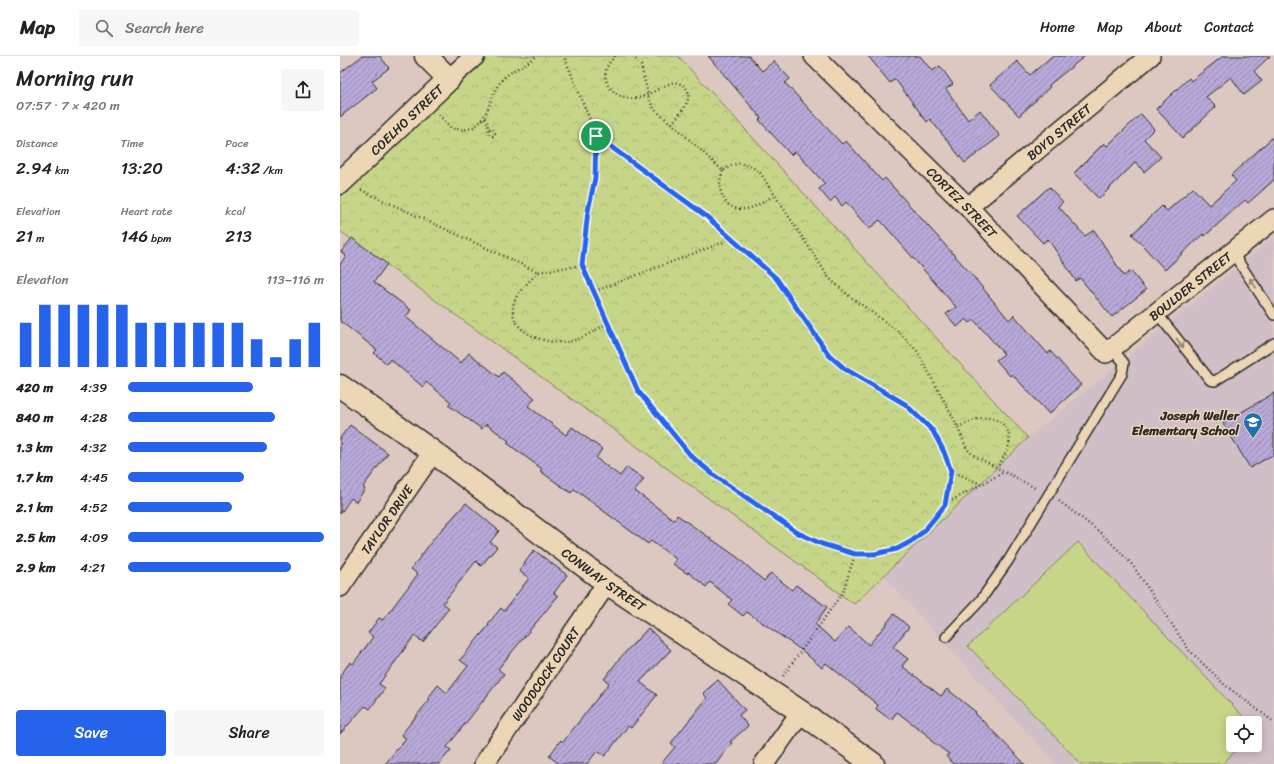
<!DOCTYPE html>
<html lang="en">
<head>
<meta charset="utf-8">
<style>
  body { margin:0; font-family:Sriracha,sans-serif; background:#f6f6f6; color:#222; height:100vh; display:flex; flex-direction:column; font-size:15px; white-space:nowrap }
  * { box-sizing:border-box; margin:0 }
  p { font-size:13px; color:#767676 }
  .icon { flex:none; width:22px; height:22px; fill:none; stroke:currentColor; stroke-width:2; stroke-linecap:round; stroke-linejoin:round }
  .map { position:relative; flex:1; overflow:hidden }
  .details { display:flex; flex-direction:column; background:#fff; width:340px }
  .details>* { flex:none }
  .controls { position:absolute; left:886px; top:660px; display:grid; gap:8px }
  .controls a { display:grid; place-items:center; width:36px; height:36px; border-radius:4px; background:#fff; box-shadow:0 2px 10px #0003; font-size:20px }
  .pin { position:absolute; display:grid; place-items:center; width:34px; height:34px; color:#fff; margin:-17px; border:2px solid #fff; border-radius:50%; box-shadow:0 1px 4px #0007 }
  .round { display:grid; place-items:center; flex:none; width:42px; height:42px; border-radius:4px; background:#f6f6f6 }
  .overview { display:flex; align-items:center; justify-content:space-between; height:68px; padding:0 16px }
  h1 { font-size:22px; font-weight:600; line-height:30px }
  .metrics { display:grid; grid-template-columns:repeat(3,1fr); gap:6px; height:68px; padding:4px 16px }
  .metrics div { display:grid; align-content:center }
  .metrics b { font-size:17px; font-weight:600 }
  .metrics small { font-size:11px; font-weight:400 }
  .metrics p { font-size:11px }
  .chart { height:112px; padding:8px 16px }
  .chart p { display:flex; justify-content:space-between }
  .chart svg { width:100%; height:72px; margin-top:4px; stroke:#2563eb; stroke-width:6 }
  .button { display:flex; gap:8px; margin-top:auto; padding:8px 16px }
  .button a { flex:1; height:46px; border-radius:4px; background:#2563eb; color:#fff; font-size:16px; font-weight:600; line-height:46px; text-align:center }
  .button a+a { background:#f6f6f6; color:#222 }
  ul { padding:0 16px; list-style:none; font-size:13px }
  li { display:grid; grid-template-columns:64px 48px 1fr; align-items:center; height:30px }
  li i { height:10px; border-radius:5px; background:#2563eb }
  header { display:flex; align-items:center; gap:24px; box-sizing:border-box; height:56px; padding:0 20px; background:#fff; border-bottom:1px solid #e0e0e0 }
  header strong { font-size:19px }
  nav { display:flex; gap:22px; margin-inline-start:auto; font-size:14px }
  .search { width:280px; height:36px; background:#f6f6f6; display:flex; align-items:center; gap:10px; box-sizing:border-box; padding:0 14px; border-radius:4px; color:#767676; font-size:15px }
  main { display:flex; flex:1; min-height:0 }
  .map>svg:first-child { display:block }
  .built { fill:#d1bfc8; fill-rule:evenodd }
  .green { fill:#c7d588; stroke:#79805a }
  .forest { fill:url(#forest-crowns); stroke:#79805a }
  .building { fill:url(#building-hatch); stroke:#2b2b2b }
  .lines { fill:none; stroke-linecap:round; stroke-linejoin:round }
  .lane-casing { stroke:#2b2b2b; stroke-width:12 }
  .street-casing { stroke:#2b2b2b; stroke-width:22 }
  .secondary-casing { stroke:#2b2b2b; stroke-width:25 }
  .path { stroke:#2b2b2b; stroke-width:2.5; stroke-dasharray:1 3; stroke-linecap:butt }
  .lane { stroke:#ecd6b5; stroke-width:9 }
  .street { stroke:#ecd6b5; stroke-width:19 }
  .secondary { stroke:#ecd6b5; stroke-width:22 }
  .oneway { stroke:#8c8070 }
  .route-casing { stroke:#fff; stroke-width:8 }
  .route { stroke:#2563eb; stroke-width:5 }
  .labels { text-anchor:middle; stroke-width:3; stroke-linejoin:round; paint-order:stroke }
  .street-label { font-size:13px; fill:#2b2b2b; stroke:#ecd6b5 }
  .poi-label { font-size:13px; font-weight:bold; fill:#2b2b2b; stroke:#ecd6b5; text-anchor:end }
</style>
</head>
<body>
<header>
<strong>Map</strong>
<div class="search"><svg class="icon" aria-label="search" viewBox="0 0 24 24"><circle cx="10" cy="10" r="6"/><path d="M15 15l6 6"/></svg>Search here</div>
<nav><a>Home</a><a>Map</a><a>About</a><a>Contact</a></nav>
</header>
<main>
<section class="details">
<div class="overview"><div><h1>Morning run</h1><p>07:57 · 7 × 420 m</p></div><a class="round"><svg class="icon" aria-label="share" viewBox="0 0 24 24"><path d="M12 15V3M7 8l5-5 5 5M5 13v7h14v-7"/></svg></a></div>
<div class="metrics">
<div><p>Distance</p><b>2.94<small> km</small></b></div>
<div><p>Time</p><b>13:20</b></div>
<div><p>Pace</p><b>4:32<small> /km</small></b></div>
</div>
<div class="metrics">
<div><p>Elevation</p><b>21<small> m</small></b></div>
<div><p>Heart rate</p><b>146<small> bpm</small></b></div>
<div><p>kcal</p><b>213</b></div>
</div>
<div class="chart"><p><span>Elevation</span>113–116 m</p>
<svg viewBox="0 0 160 44" preserveAspectRatio="none"><path d="M5 44V17M15 44V6M25 44V6M35 44V6M45 44V6M55 44V6M65 44V17M75 44V17M85 44V17M95 44V17M105 44V17M115 44V17M125 44V27M135 44V38M145 44V27M155 44V17"/></svg>
</div>
<ul>
<li><b>420 m</b>4:39<i style="width:64%"></i></li>
<li><b>840 m</b>4:28<i style="width:75%"></i></li>
<li><b>1.3 km</b>4:32<i style="width:71%"></i></li>
<li><b>1.7 km</b>4:45<i style="width:59%"></i></li>
<li><b>2.1 km</b>4:52<i style="width:53%"></i></li>
<li><b>2.5 km</b>4:09<i style="width:100%"></i></li>
<li><b>2.9 km</b>4:21<i style="width:83%"></i></li>
</ul>
<div class="button"><a>Save</a><a>Share</a></div>
</section>
<div class="map">
<svg width="934" height="708" viewBox="0 0 934 708">
  <defs>
    <pattern id="forest-crowns" width="20" height="18" patternUnits="userSpaceOnUse"><rect width="20" height="18" fill="#c7d588"/><path d="M2 6a3 3 0 1 1 6 0M12 15a3 3 0 1 1 6 0" fill="none" stroke="#abb776"/></pattern>
    <pattern id="building-hatch" width="6" height="6" patternUnits="userSpaceOnUse"><rect width="6" height="6" fill="#b8a9d9"/><path d="M-1 1l2-2M0 6l6-6M5 7l2-2" fill="none" stroke="#968ab0"/></pattern>
  </defs>
  <rect width="100%" height="100%" fill="#dcc8c0"/>
  <filter id="ink" filterUnits="userSpaceOnUse"><feTurbulence type="fractalNoise" baseFrequency=".025" numOctaves="2"/><feDisplacementMap in="SourceGraphic" scale="8" xChannelSelector="R" yChannelSelector="G"/><feConvolveMatrix kernelMatrix="1 2 1 2 8 2 1 2 1" color-interpolation-filters="sRGB"/></filter>
  <g filter="url(#ink)">
    <path class="built" d="M934 181V708H716L543 520 688 382ZM893 667H915V689H893Z"/>
    <path class="green" d="M738 486 909 667H893V689H902L882 708H741L628 590Z"/>
    <path class="forest" d="M135 0H338L688 382 514 548 0 175V127Z"/>
    <path class="building" d="M22 0H40L49 12 32 25 37 32 0 61V17Z
      M368 0H409L422 15 434 5 450 23 445 27 502 88 506 85 542 125 545 122 632 219 669 264 674 259 708 298 710 295 741 329 709 358 672 318 670 320 656 304 664 298 634 264 630 267 626 263 617 271 606 258 616 251 540 164 529 173 506 146 502 150 495 141 490 146 479 133 485 128 455 95 451 99 419 64 421 62Z
      M528 0H580L592 15 600 10 613 28 606 33 628 64 640 54 660 80 625 107 590 63 587 66 555 23 550 27Z
      M712 0H745L709 29 710 31 679 60 650 29 677 5 690 19Z
      M883 0H930L914 15 922 25 904 39 891 21 866 41 876 51 843 82 816 53 849 22 851 25Z
      M801 58 814 73 804 83 821 101 804 116 796 106 759 143 734 117 764 87 767 90Z
      M934 80V124L908 147 905 144 865 180 863 178 825 214 792 178 822 150 827 155 853 132 869 149 896 125 891 119Z
      M709 131 723 146 718 150 745 180 754 174 784 220 791 215 806 234 772 261 740 222 736 225 708 183 703 187 677 160Z
      M12 182 47 208 34 226 71 254 66 261 121 307 129 297 159 321 163 316 195 342 188 350 226 379 232 371 262 393 256 402 280 420 287 411 304 423 295 435 334 464 337 459 397 501 424 525 431 517 452 534 456 529 487 551 475 568 495 586 509 571 529 589 554 558 569 571 553 591 568 603 562 610 601 640 607 633 636 656 635 657 685 708H613L606 700 609 698 590 684 591 682 557 656 551 664 536 653 538 649 486 607 482 612 464 596 407 556 403 560 388 548 392 544 370 526 366 531 348 516V518L333 508 336 503 311 485 308 488 234 433 231 437 200 415 202 413 167 387 169 385 146 368 142 373 108 349 111 346 86 326 83 331 50 303 47 308 34 297 37 294 0 265V208L6 200 1 196Z
      M934 337V398L910 412 883 367Z
      M10 369 48 397 23 431 25 433 16 446 11 442 0 458V382Z
      M126 447 159 475 150 486 157 491 141 510 136 505 103 547 109 552 83 586 74 580 39 628 45 632 30 653 25 650 0 678V620L10 606 13 608 33 581 28 577 39 562 43 564 78 518 71 513 95 481Z
      M194 494 227 519 214 537 218 540 158 613 164 618 107 691 111 694 99 708H45L66 682 61 679 90 643 88 642 98 629 107 637 128 610 120 604 149 569 148 568 161 552 164 555 189 522 179 515Z
      M308 572 331 594 300 626 317 639 291 672 288 670 265 700 257 695 247 708H219L209 700 221 684 223 686 269 627 264 623 280 602Z
      M378 624 405 654 399 659 408 670 390 686 392 687 376 708H321L335 691 331 687 367 642 363 637Z"/>
    <g class="lines">
      <g class="lane-casing">
        <path id="lane" d="M892 196 934 259
          M816 256 870 324 875 325 934 287
          M606 581 640 545 668 505 782 318 784 307 772 292"/>
      </g>
      <g class="street-casing">
        <g id="street">
          <path id="s1" d="M474 0 628 151 766 297 934 163"/>
          <path d="M109 23 135 0"/>
          <path id="s2" d="M628 151 810 0"/>
          <path id="s3" d="M0 531 93 396"/>
          <path id="s4" d="M144 708 267 527"/>
          <path d="M424 708 461 656"/>
        </g>
      </g>
      <g class="secondary-casing">
        <g id="secondary">
          <path id="s5" d="M0 127 109 23 86 0"/>
          <path id="s6" d="M0 330 93 396 267 527 461 656 533 708"/>
        </g>
      </g>
      <path class="path" d="M275 0C268 8 262 16 267 27 269 32 273 35 277 38 298 51 315 32 334 26 362 32 343 55 332 67
        M293 0 301 10 310 46 315 54 338 73 383 115C397 104 405 107 419 115L489 222 508 239 559 276 577 295 615 365 627 393 633 399 697 433
        M99 59 111 72C150 81 145 45 161 25 170 14 186 9 197 0
        M145 62C148 66 148 74 150 79L153 80 155 77 153 73 151 72 148 74
        M383 115C375 132 383 155 405 153 415 152 426 144 434 140
        M21 134 198 216 242 209 249 155 255 122 256 79 224 0
        M242 209 299 335 351 400 375 420 458 477 482 488 515 498 535 497 557 493 572 485 584 475 605 449 611 415 604 396 593 375 565 348 505 313 489 299 436 222 366 160 256 79
        M198 216C191 224 179 234 175 244 163 274 204 289 227 286 242 284 255 274 268 267
        M255 235 392 183
        M618 371C626 368 636 362 644 362 659 360 673 374 669 389 667 397 661 405 657 411
        M611 415 641 428
        M719 445 761 477 791 507 849 594 885 629 934 666
        M605 448 664 416
        M443 620 503 536 515 498"/>
      <use href="#lane" class="lane"/>
      <use href="#street" class="street"/>
      <use href="#secondary" class="secondary"/>
    </g>
    <defs><path id="oneway-shaft" d="M-6 0H5M1.5-3L5.5 0L1.5 3" fill="none" stroke-width="1.6" stroke-linecap="round" stroke-linejoin="round"/></defs>
    <g class="oneway">
      <use href="#oneway-shaft" transform="translate(913 227) rotate(-123)"/>
      <use href="#oneway-shaft" transform="translate(840 287) rotate(52)"/>
    </g>
  </g>
  <g class="lines" filter="url(#ink)">
    <g class="route-casing">
      <path id="route" d="M256 80 366 160 436 222 489 299 505 313 565 348 593 375 604 396 611 415 605 449 584 475 572 485 557 493 535 498H515L482 488 458 477 375 420 351 400 298 335 242 209 248 155 255 122Z"/>
    </g>
    <use href="#route" class="route"/>
  </g>
  <defs>
    <g id="school-pin" transform="scale(1)"><path d="M0 17L-7.5 6A9.5 9.5 0 1 1 7.5 6Z" fill="#1f6fb2" stroke="#ecd6b5"/><path d="M0-5L7-2L0 1L-7-2ZM-4 1L0 2.5L4 1V4Q0 6-4 4Z" fill="#fff"/></g>
  </defs>
  <g fill-rule="evenodd">
    <use href="#school-pin" x="913" y="366"/>
  </g>
  <g class="labels">
    <g class="street-label">
      <text dy="5" stroke="none"><textPath href="#s5" startOffset="92">COELHO STREET</textPath></text>
      <text dy="5" stroke="none"><textPath href="#s2" startOffset="118">BOYD STREET</textPath></text>
      <text dy="5" stroke="none"><textPath href="#s1" startOffset="208">CORTEZ STREET</textPath></text>
      <text dy="5" stroke="none"><textPath href="#s1" startOffset="524">BOULDER STREET</textPath></text>
      <text dy="5" stroke="none"><textPath href="#s3" startOffset="82">TAYLOR DRIVE</textPath></text>
      <text dy="5" stroke="none"><textPath href="#s6" startOffset="327">CONWAY STREET</textPath></text>
      <text dy="5" stroke="none"><textPath href="#s4" startOffset="109">WOODCOCK COURT</textPath></text>
    </g>
    <g class="poi-label">
      <text x="899" y="364">Joseph Weller<tspan x="899" dy="15">Elementary School</tspan></text>
    </g>
  </g>
</svg>
<div class="controls">
<a><svg class="icon" aria-label="locate" viewBox="0 0 24 24"><circle cx="12" cy="12" r="6"/><path d="M12 2v4M12 18v4M2 12h4M18 12h4"/></svg></a>
</div>
<div class="pin" style="left:256px;top:80px;background:#1e9e55"><svg class="icon" aria-label="arrive" viewBox="0 0 24 24"><path d="M6 21V4h12l-3 4 3 4H6"/></svg></div>
</div>
</main>
</body>
</html>
